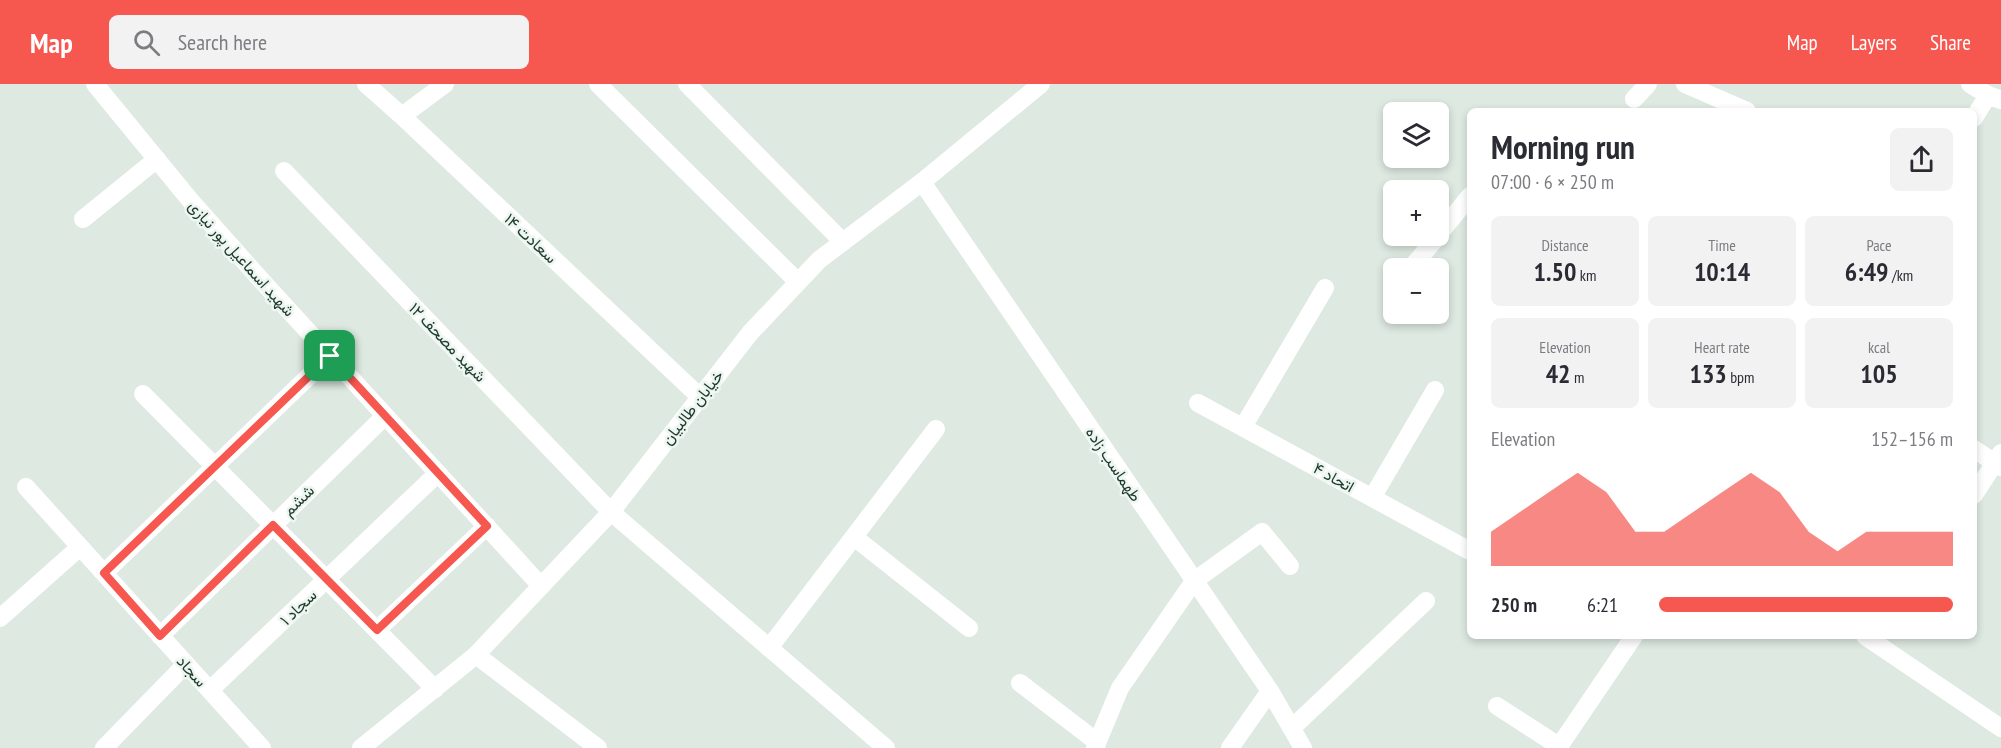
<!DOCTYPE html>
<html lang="en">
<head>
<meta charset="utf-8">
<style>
  body { margin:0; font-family:"PT Sans Narrow",Vazirmatn,sans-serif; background:#f2f2f3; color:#2b2b33; height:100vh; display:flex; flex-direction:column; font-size:22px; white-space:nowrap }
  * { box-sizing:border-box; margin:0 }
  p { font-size:20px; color:#7c7c81 }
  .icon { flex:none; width:33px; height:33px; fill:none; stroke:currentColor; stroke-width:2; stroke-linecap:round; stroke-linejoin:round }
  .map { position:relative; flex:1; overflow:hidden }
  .sheet { position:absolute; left:1467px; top:24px; width:510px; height:531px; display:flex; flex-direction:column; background:#fff; border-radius:9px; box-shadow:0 3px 9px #0003 }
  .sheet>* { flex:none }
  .buttons { position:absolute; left:1383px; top:18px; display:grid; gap:12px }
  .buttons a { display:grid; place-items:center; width:66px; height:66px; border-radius:9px; background:#fff; box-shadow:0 3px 9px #0003; font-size:30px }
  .pin { position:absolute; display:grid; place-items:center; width:51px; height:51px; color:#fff; margin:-26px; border-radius:12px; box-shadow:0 3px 9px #0006 }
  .round { display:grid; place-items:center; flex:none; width:63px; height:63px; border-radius:9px; background:#f2f2f3 }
  .summary { display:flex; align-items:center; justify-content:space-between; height:102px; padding:0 24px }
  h1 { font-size:33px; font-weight:700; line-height:45px }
  .metrics { display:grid; grid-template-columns:repeat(3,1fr); gap:9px; height:102px; padding:6px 24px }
  .metrics div { display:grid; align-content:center; border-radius:9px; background:#f2f2f3; text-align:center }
  .metrics b { font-size:26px; font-weight:700 }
  .metrics small { font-size:16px; font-weight:400 }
  .metrics p { font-size:16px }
  .chart { height:168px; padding:12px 24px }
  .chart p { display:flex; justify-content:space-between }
  .chart svg { width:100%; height:108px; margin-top:6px; fill:#f6574f; opacity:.7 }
  ul { padding:0 24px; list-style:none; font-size:20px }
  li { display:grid; grid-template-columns:96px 72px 1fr; align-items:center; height:45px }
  li i { height:15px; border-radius:8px; background:#f6574f }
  header { display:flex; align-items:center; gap:36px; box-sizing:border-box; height:84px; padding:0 30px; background:#f6574f; color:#fff }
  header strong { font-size:28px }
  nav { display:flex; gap:33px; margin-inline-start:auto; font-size:21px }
  .search { width:420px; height:54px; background:#f2f2f3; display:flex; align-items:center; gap:15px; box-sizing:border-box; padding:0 21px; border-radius:9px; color:#7c7c81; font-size:22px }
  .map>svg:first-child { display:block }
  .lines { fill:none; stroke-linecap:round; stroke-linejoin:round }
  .minor { stroke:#fff; stroke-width:18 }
  .secondary { stroke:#fff; stroke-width:18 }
  .route-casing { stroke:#fff; stroke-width:12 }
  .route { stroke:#f6574f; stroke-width:8 }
  .labels { text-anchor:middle; stroke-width:5; stroke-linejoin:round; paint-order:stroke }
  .street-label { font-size:16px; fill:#1e392c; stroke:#edf6f0 }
</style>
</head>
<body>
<header>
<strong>Map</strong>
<div class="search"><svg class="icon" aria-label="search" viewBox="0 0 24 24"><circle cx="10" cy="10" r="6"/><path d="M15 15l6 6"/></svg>Search here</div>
<nav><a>Map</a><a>Layers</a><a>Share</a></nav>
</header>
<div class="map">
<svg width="2001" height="664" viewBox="0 0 2001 664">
  <rect width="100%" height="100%" fill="#dde9e1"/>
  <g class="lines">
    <path class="minor" d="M95 0 190 116 262 197 541 502
      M366 0 402 32
      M445 0 402 32 700 313
      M598 0 798 198
      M687 0 843 158
      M1685 0 1747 27
      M1970 0 1988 11 2001 16
      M1634 15 1648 0
      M1974 34 1988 11
      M284 87 611 428 886 664
      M922 98 1041 0
      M83 135 157 75
      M1438 151 1470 112
      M1411 184 1438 152
      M143 310 435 605
      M1198 319 1470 467
      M1243 343 1325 204
      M1974 365 2001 383
      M26 403 262 664
      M1974 411 2001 369
      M1372 414 1435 306
      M854 453 969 544
      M104 489 330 272
      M0 534 80 463
      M377 546 487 442
      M160 552 385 332
      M1865 552 2001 644
      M769 564 936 345
      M476 571 598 664
      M1020 599 1097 658
      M210 606 438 389
      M1497 622 1559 662
      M1292 644 1426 517
      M104 664 186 580
      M1095 664 1120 604 1194 497 1262 448 1290 482
      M1230 664 1270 607
      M1558 664 1634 552"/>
    <path class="secondary" d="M361 664 476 571 611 428 750 249 819 176 922 98 1270 607 1303 664"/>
  </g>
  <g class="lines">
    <g class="route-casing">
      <path id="route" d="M330 272 487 442 377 546 273 441 160 552 104 489Z"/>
    </g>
    <use href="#route" class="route"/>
  </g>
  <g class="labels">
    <g class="street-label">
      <text transform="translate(531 154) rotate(43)" y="6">سعادت ۱۴</text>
      <text transform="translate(242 174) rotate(48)" y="6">شهید اسماعیل پور نیازی</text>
      <text transform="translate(448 258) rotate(46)" y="6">شهید مصحف ۱۲</text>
      <text transform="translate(692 323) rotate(-52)" y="6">خیابان طالبیان</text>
      <text transform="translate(1114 380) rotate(56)" y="6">طهماسب زاده</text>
      <text transform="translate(1334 393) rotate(29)" y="6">اتحاد ۴</text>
      <text transform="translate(298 416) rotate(-44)" y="6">ششم</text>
      <text transform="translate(298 523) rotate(-44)" y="6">سجاد ۱</text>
      <text transform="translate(192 587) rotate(48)" y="6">سجاد</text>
    </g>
  </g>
</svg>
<div class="buttons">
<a><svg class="icon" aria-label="layers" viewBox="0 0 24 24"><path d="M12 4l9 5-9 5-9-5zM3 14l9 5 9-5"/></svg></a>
<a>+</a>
<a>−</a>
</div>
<div class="pin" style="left:330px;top:272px;background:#1e9e55"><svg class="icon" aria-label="arrive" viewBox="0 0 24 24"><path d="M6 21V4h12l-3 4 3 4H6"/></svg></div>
<section class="sheet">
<div class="summary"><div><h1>Morning run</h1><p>07:00 · 6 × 250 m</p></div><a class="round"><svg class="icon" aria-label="share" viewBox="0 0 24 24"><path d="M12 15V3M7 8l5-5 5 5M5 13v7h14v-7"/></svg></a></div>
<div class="metrics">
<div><p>Distance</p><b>1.50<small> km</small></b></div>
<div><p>Time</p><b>10:14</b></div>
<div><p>Pace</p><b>6:49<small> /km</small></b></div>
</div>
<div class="metrics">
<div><p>Elevation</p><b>42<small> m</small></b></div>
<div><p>Heart rate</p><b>133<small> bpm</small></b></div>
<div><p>kcal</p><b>105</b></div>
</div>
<div class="chart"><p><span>Elevation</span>152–156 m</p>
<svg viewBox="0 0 160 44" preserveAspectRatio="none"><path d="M0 44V30L10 22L20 14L30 6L40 14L50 30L60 30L70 22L80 14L90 6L100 14L110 30L120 38L130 30L140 30L150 30L160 30V44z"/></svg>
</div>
<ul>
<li><b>250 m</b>6:21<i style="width:100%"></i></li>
</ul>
</section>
</div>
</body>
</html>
